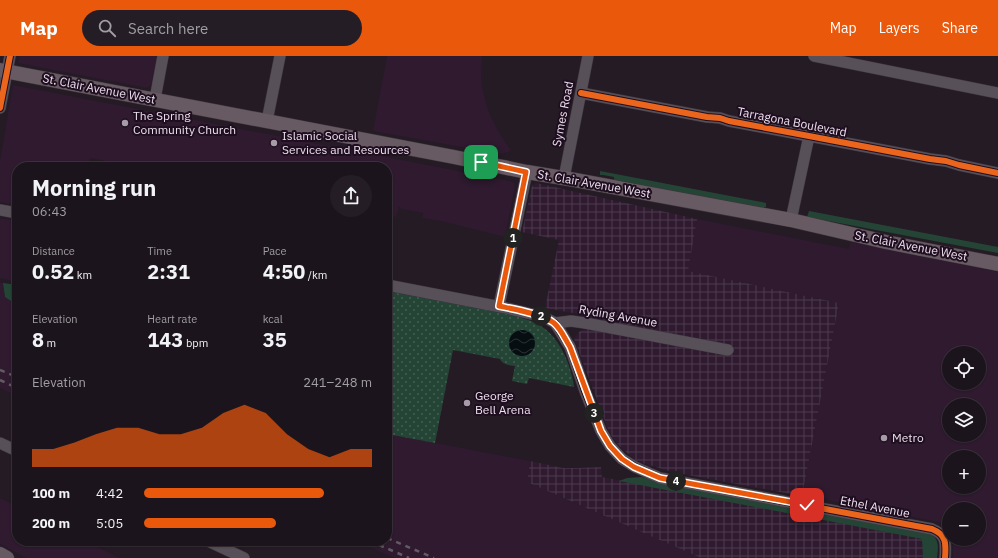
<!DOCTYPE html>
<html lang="en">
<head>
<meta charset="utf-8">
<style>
  body { margin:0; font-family:"IBM Plex Sans",sans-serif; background:#251d25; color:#f1f3f6; height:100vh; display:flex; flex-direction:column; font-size:15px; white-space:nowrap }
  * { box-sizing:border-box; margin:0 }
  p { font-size:13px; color:#a09ea3 }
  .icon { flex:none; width:22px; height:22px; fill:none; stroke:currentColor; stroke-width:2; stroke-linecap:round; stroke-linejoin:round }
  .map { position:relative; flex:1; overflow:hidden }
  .sheet { position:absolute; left:12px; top:106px; width:380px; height:384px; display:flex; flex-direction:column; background:#1c141c; border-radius:16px; box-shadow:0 1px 3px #0004,0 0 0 1px #3a333b }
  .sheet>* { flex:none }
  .controls { position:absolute; left:942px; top:290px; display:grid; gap:8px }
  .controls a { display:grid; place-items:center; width:44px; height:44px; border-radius:50%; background:#1c141c; box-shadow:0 1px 3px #0004,0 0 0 1px #3a333b; font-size:20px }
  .pin { position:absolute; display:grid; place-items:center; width:34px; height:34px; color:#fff; margin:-17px; border-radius:8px; box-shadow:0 2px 6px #0006 }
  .km { position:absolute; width:20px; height:20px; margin:-10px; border-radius:50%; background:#222; color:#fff; font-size:11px; line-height:20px; text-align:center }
  .round { display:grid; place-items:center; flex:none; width:42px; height:42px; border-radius:21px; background:#251d25 }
  .overview { display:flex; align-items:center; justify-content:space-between; height:68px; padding:0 20px }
  h1 { font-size:22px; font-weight:700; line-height:30px }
  .figures { display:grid; grid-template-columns:repeat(3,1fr); gap:6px; height:68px; padding:4px 20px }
  .figures div { display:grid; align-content:center }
  .figures b { font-size:20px; font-weight:700 }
  .figures small { font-size:11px; font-weight:400 }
  .figures p { font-size:11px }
  .chart { height:112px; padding:8px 20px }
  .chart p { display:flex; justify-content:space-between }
  .chart svg { width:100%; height:72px; margin-top:4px; fill:#ea580c; opacity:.7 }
  ul { padding:0 20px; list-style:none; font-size:13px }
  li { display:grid; grid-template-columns:64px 48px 1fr; align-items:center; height:30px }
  li i { height:10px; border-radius:5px; background:#ea580c }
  header { display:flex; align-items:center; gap:24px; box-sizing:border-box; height:56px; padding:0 20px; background:#ea580c; color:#fff }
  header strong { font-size:19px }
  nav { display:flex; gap:22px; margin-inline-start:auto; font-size:14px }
  .search { width:280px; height:36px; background:#251d25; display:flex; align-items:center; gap:10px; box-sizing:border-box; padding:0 14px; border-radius:22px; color:#a09ea3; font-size:15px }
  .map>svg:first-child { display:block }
  .built { fill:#2f1a30; fill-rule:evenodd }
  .industrial { fill:url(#industrial-grid) }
  .grass { fill:#244536 }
  .park { fill:url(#park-dots) }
  .water { fill:url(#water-waves) }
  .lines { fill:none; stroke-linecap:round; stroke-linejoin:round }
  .minor-casing { stroke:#3e363e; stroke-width:12 }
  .major-casing { stroke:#3e363e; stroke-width:15 }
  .minor { stroke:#585058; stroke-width:11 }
  .major { stroke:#685a62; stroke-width:14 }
  .rail { stroke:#625b62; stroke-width:2.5; stroke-dasharray:5 5; stroke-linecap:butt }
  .cycleway-casing { stroke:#1f0e20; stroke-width:8 }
  .cycleway { stroke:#eb651d; stroke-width:6 }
  .route-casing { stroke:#fff; stroke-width:8 }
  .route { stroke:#ea580c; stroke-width:5 }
  .poi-dot { fill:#a79ba7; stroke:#1f0e20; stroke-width:1.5 }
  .labels { text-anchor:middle; stroke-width:4; stroke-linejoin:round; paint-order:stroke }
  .street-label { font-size:12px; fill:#ede0ed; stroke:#1f0e20 }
  .poi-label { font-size:12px; fill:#ede0ed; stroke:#1f0e20; text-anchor:start }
</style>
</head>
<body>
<header>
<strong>Map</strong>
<div class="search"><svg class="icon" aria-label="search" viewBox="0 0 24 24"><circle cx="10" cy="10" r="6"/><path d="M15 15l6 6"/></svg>Search here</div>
<nav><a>Map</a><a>Layers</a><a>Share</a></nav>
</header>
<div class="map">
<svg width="998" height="502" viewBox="0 0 998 502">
  <defs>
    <pattern id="industrial-grid" width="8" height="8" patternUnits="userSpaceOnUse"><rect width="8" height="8" fill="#2f1a30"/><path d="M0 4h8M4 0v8" fill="none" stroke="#4d3b4e"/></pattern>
    <pattern id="park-dots" width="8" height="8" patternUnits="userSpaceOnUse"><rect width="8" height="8" fill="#244536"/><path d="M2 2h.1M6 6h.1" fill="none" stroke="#446053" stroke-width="1.8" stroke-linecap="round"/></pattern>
    <pattern id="water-waves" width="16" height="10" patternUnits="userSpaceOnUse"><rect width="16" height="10" fill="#060e11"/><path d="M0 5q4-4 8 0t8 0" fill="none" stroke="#2b3134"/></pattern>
  </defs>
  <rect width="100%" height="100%" fill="#251b25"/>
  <path class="built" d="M20 0H157L151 28 147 32 18 7Z
    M387 0H482L481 18 482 31 485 44 489 57 498 75 511 95 501 98 373 75Z
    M13 29 510 125 514 127 515 130 505 181 441 165 422 162 423 157 402 153 399 150 396 161 387 160V111H137L90 102 88 111H17V149L0 146V105Z
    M0 162 17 165V226L0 222Z
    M697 163 849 193 850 186 998 216V502H953V483H979V453H949V468L823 443 802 440 839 247 687 215ZM949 297H979V327H949ZM949 349H979V379H949ZM949 401H979V431H949Z
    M0 226 3 227 5 241 11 245 17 247V340L0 332Z
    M387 378 435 387 530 405 527 426 701 502H395L355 485H387Z
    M0 442 17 451V485H85L119 502H26L0 488Z"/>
  <path class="industrial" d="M536 127 697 163 688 215 839 247 802 440 672 416 636 405 617 388 609 376 574 283 578 277 583 273 584 259 545 252 559 184 522 176 532 130Z
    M530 405 563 412H579L601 411 602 421 923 483V502H701L527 426Z"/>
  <path class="grass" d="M600 115 766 147V151H764V152L614 124V121L603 119H600Z
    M809 155 998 191V197L807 161Z
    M3 227 17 229V247L11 245 5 241Z
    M641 421 740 441 931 478C940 484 938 493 937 502H923L922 483 619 425 627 422Z"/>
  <path class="park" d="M387 235 508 258C519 261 531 264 541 270 560 282 571 309 574 331L529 322 527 328 512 325 515 310C509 309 503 309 500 303L453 294 435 387 387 378Z"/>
  <path class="water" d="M509 287a13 13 0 1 1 26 0a13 13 0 1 1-26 0Z"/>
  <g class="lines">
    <g class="minor-casing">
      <path id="minor" d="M814 0 998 37
        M581 37 707 61 720 62 729 65 809 80 930 103 946 105 959 109 998 117
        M155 43 163 0
        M0 52 10 0
        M267 65 280 0
        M564 122 588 0
        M0 154 17 157
        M791 164 809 80
        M387 229 506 252 544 261 555 267 571 265 585 267 728 294
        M499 250 527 116
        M555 267 562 278 570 291 585 335 601 375 610 390 622 403 635 411 660 422 932 473C947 479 946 488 945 502
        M0 387 17 395
        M208 485 244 502"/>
    </g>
    <g class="major-casing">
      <path id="major" d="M0 14 454 101 527 116 575 124 791 164 886 186 998 208
        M0 498 7 502"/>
    </g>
    <use href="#minor" class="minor"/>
    <use href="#major" class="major"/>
    <path class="rail" d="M0 314 17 321
      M0 324 17 332
      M387 482 434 502
      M370 485 409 502"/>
    <g class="cycleway-casing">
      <path id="cycleway" d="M581 37 707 61 720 62 729 65 809 80 930 103 946 105 959 109 998 117
        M0 52 10 0
        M555 267 562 278 570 291 585 335 601 375 610 390 622 403 635 411 660 422 932 473C947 479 946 488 945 502"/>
    </g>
    <use href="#cycleway" class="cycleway"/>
  </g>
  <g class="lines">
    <g class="route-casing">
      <path id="route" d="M481 106 526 116 499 250C513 253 543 258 554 267 561 273 565 283 570 291L601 375 610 390 622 403 634 411 660 422 807 449"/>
    </g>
    <use href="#route" class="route"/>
  </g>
  <g class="poi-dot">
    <circle cx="125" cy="67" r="4"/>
    <circle cx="274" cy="87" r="4"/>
    <circle cx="467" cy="347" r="4"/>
    <circle cx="884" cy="382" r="4"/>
  </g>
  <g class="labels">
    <g class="street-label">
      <text transform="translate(99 33) rotate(11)" y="4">St. Clair Avenue West</text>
      <text transform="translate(563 58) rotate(-79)" y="4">Symes Road</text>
      <text transform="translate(792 66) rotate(11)" y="4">Tarragona Boulevard</text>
      <text transform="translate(594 128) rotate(10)" y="4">St. Clair Avenue West</text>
      <text transform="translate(911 190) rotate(11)" y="4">St. Clair Avenue West</text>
      <text transform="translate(618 260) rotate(10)" y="4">Ryding Avenue</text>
      <text transform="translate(875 451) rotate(11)" y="4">Ethel Avenue</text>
    </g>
    <g class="poi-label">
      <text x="133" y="64">The Spring<tspan x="133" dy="14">Community Church</tspan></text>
      <text x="282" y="84">Islamic Social<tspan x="282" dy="14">Services and Resources</tspan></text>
      <text x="475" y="344">George<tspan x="475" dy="14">Bell Arena</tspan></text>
      <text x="892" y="386">Metro</text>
    </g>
  </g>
</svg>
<div class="controls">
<a><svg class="icon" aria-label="locate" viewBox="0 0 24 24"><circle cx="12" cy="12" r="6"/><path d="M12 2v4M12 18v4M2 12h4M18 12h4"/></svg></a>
<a><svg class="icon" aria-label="layers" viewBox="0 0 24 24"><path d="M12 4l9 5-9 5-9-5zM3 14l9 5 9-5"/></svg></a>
<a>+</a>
<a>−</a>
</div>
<div class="pin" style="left:481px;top:106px;background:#1e9e55"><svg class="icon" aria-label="arrive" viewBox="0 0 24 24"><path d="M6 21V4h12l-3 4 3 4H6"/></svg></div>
<div class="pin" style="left:807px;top:449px;background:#d93025"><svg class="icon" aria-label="check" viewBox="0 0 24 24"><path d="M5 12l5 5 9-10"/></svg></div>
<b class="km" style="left:513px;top:182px">1</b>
<b class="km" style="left:541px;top:260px">2</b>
<b class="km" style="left:594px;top:357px">3</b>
<b class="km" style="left:676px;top:425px">4</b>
<section class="sheet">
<div class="overview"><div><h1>Morning run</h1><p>06:43</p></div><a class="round"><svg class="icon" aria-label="share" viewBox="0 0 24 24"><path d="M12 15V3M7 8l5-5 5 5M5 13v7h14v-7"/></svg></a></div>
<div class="figures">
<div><p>Distance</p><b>0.52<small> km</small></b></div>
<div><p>Time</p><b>2:31</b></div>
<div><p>Pace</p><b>4:50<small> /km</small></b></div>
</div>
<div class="figures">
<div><p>Elevation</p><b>8<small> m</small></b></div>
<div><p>Heart rate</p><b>143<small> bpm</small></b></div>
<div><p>kcal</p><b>35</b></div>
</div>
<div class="chart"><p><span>Elevation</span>241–248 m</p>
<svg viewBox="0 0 160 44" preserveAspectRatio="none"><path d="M0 44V33L10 33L20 29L30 24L40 20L50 20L60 24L70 24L80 20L90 11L100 6L110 11L120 24L130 33L140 38L150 33L160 33V44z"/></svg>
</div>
<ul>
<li><b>100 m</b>4:42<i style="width:79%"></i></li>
<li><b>200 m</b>5:05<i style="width:58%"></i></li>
</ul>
</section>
</div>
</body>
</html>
